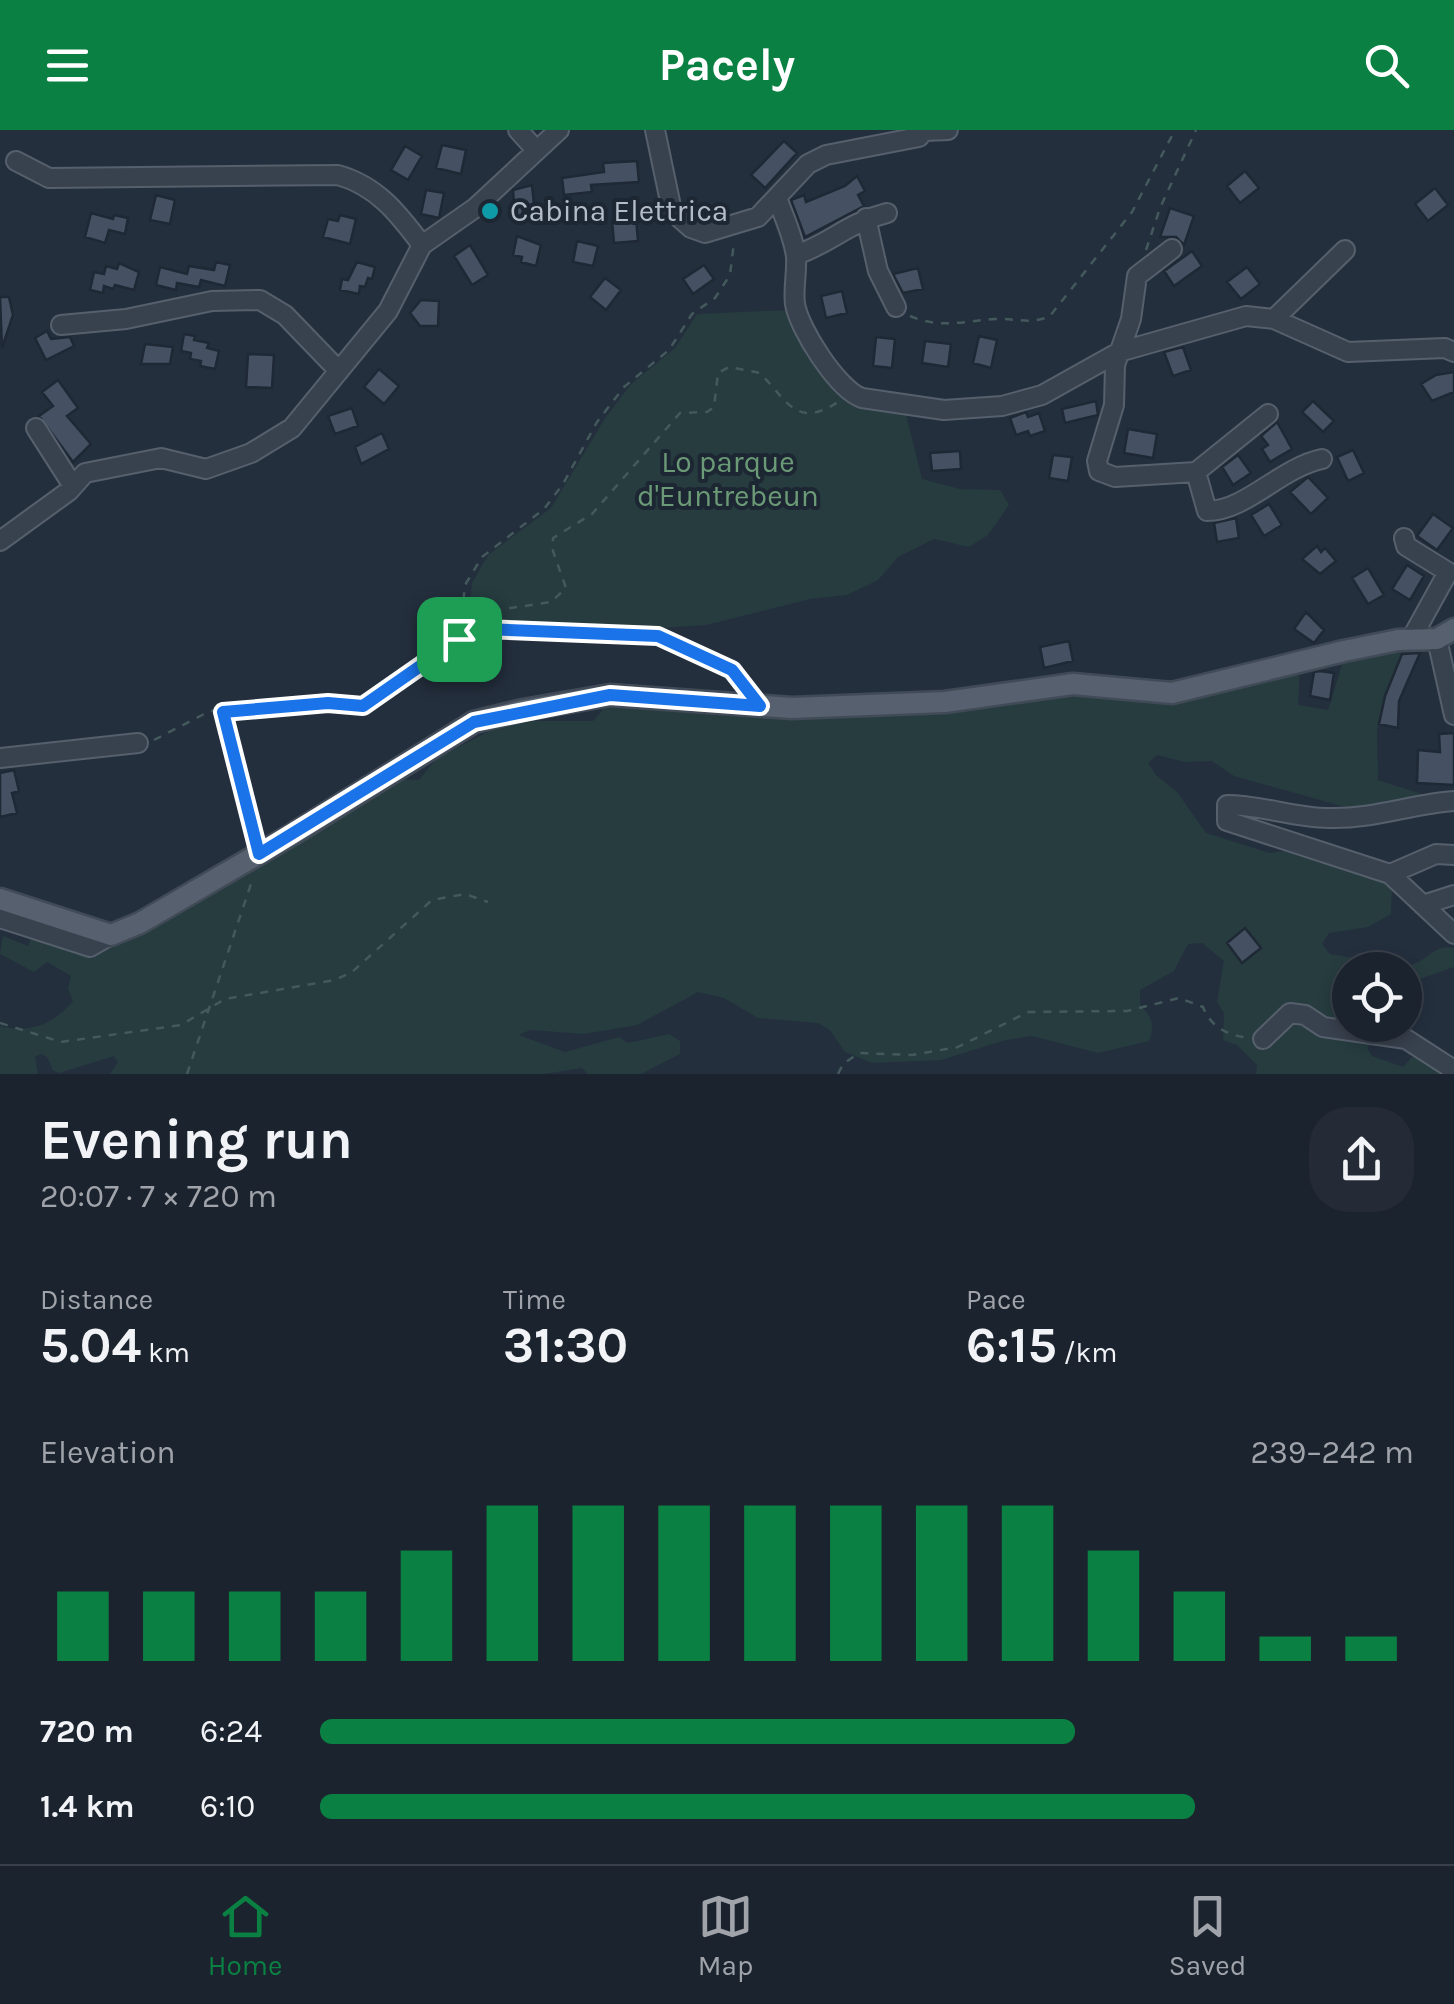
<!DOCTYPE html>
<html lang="en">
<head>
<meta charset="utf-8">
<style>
  body { margin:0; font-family:Karla,sans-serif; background:#242b36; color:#f1f3f6; height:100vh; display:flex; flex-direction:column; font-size:38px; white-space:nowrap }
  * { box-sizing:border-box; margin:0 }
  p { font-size:32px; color:#a0a4aa }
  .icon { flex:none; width:55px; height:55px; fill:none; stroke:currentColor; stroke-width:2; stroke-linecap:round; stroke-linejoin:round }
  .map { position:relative; height:944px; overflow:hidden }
  .side { display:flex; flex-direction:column; background:#1b232e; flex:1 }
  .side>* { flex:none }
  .controls { position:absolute; left:1332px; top:822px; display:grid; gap:20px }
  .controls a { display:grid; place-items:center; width:90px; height:90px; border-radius:50%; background:#1b232e; box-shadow:0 5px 15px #0003,0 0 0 2px #39404a; font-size:50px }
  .pin { position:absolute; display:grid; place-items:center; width:85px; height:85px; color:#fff; margin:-42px; border-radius:20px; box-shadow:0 5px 15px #0006 }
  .round { display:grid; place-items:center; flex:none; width:105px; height:105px; border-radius:40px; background:#242b36 }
  .overview { display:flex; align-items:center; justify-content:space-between; height:170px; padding:0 40px }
  h1 { font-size:55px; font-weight:700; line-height:75px }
  .figures { display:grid; grid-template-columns:repeat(3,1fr); gap:15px; height:170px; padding:10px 40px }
  .figures div { display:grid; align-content:center }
  .figures b { font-size:50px; font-weight:700 }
  .figures small { font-size:28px; font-weight:400 }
  .figures p { font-size:28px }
  .chart { height:280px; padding:20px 40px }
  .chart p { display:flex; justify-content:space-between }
  .chart svg { width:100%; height:180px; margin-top:10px; stroke:#0b8043; stroke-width:6 }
  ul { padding:0 40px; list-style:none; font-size:32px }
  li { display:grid; grid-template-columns:160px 120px 1fr; align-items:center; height:75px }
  li i { height:25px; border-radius:12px; background:#0b8043 }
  header { display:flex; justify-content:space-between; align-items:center; height:130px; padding:0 40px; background:#0b8043; color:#fff; font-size:45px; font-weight:700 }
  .dock { display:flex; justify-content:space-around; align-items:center; height:140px; border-top:2px solid #39404a; background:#1b232e; font-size:28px; color:#a0a4aa }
  .dock a { display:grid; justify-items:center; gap:5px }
  .dock .current { color:#0b8043 }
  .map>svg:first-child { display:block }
  .green { fill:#263c3f }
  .building { fill:#455162; stroke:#1f2835; stroke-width:2.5 }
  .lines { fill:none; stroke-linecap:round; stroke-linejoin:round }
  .minor-casing { stroke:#565f6c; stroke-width:22 }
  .major-casing { stroke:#414a57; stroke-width:25 }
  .path { stroke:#44595c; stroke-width:2.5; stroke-dasharray:8 8; stroke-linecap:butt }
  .minor { stroke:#38414e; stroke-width:18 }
  .major { stroke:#56606e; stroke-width:20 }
  .route-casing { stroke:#fff; stroke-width:20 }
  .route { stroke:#1a73e8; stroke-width:12 }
  .culture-dot { fill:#0f9aa8; stroke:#1d2633; stroke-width:4 }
  .labels { text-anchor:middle; stroke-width:8; stroke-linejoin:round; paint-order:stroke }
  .poi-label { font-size:30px; fill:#b4bcc9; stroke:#1d2633; text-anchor:start }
  .park-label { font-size:30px; fill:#6b9a76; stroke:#1d2633 }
</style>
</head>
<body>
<header><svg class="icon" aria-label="menu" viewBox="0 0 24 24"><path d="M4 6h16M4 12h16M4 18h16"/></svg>Pacely<svg class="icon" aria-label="search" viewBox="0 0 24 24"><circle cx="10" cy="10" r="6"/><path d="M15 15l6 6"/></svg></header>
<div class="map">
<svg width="1454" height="944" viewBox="0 0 1454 944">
  <rect width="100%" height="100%" fill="#242f3e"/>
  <path class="green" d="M790 180 847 272 905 280 922 349 960 359 1000 360 1009 375 988 405 969 417 934 409 898 427 878 450 847 465 810 469 706 495 662 498 521 491 471 495 468 490 472 453 488 425 551 378 604 290 630 255 675 218 697 184Z
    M1406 514 1385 566 1377 601 1378 650 1431 667 1392 676 1352 679 1234 646 1212 631 1185 632 1157 625 1148 633 1156 645 1177 662 1206 703 1270 723 1298 719 1379 746 1392 756 1391 784 1368 797 1329 803 1322 814 1330 824C1346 826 1400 838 1411 835 1429 830 1433 814 1454 818V837L1405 854V840H1350V895H1393L1379 896 1369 904 1368 919 1372 926 1403 937 1416 923 1443 944H1256L1257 935 1237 915 1223 910 1224 883 1217 872 1224 831 1202 813 1188 814 1174 841 1140 860V875C1152 887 1155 895 1149 911L1098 923 1032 906 1006 910 941 930 872 933 845 922 830 900 818 893 758 888 724 868 698 862 637 895 584 904 530 900 519 905 565 922 619 907 628 913 669 904 680 911V924L641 944H588L582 938 544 944H110L118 932 114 926 59 943 53 940 47 927 41 924 35 927 38 944H0V896C29 904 54 894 73 871L68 858 71 846 47 832 34 842 0 824 3 806 28 816 33 802 98 820 110 817 396 649 419 650 437 628 509 591H593L602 581V572L718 579 1082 558 1125 565 1300 536 1298 575 1328 580 1344 528Z"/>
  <path class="building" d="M784 11 797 23 765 58 751 45Z
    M442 15 466 20 461 44 436 38Z
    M405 16 422 26 408 50 391 40Z
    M637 31 639 52 591 55 592 62 564 65 562 48 604 42 603 33Z
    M1245 41 1259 58 1240 73 1227 56Z
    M857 46 865 61 858 65 864 76 805 107 791 70 804 65 806 72 845 56Z
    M532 55 535 84 515 86 513 60Z
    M1435 58 1448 75 1428 91 1415 74Z
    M426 60 444 63 439 88 421 84Z
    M156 65 175 70 170 94 150 90Z
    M1170 78 1194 86 1184 115 1176 107H1160Z
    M91 83 113 89 114 85 128 88 125 104 109 100 105 113 85 107Z
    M340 85 356 89 350 114 323 107 328 89 338 91Z
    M636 89 638 111 614 113 612 91Z
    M517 106 541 115 536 136 521 132 522 127 513 125Z
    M577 111 598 116 593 136 573 132Z
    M470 115 488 145 472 155 454 126Z
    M1192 121 1202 136 1174 156 1164 141Z
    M216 132 230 135 225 156 201 150 199 157 177 153 176 160 156 155 160 137 187 144 189 136 214 140Z
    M357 132 375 137 372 149 368 148 365 157 360 156 359 164 340 160 342 149 348 150Z
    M119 133 139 142 134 160 115 155 113 159 104 156 103 163 90 160 94 142 104 144 106 136 117 139Z
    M704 135 714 149 693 164 683 149Z
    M1247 137 1260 154 1241 169 1227 152Z
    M918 138 923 159 903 163 893 144Z
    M605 148 621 160 606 180 590 167Z
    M842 161 847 183 826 188 821 166Z
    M0 167H9L13 185 2 218Z
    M421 170 439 171 438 196H420L410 183Z
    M47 201 51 209 70 207 74 216 46 230 35 208Z
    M184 204 195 206 194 210 209 213 207 218 219 221 215 239 200 236 201 231 190 229 191 223 181 221Z
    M979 206 997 210 991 238 973 233Z
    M876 207 895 209 892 238 873 236Z
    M925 211 951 214 948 237 922 233Z
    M145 214 173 217 170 234H141Z
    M1183 217 1191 240 1173 246 1164 222Z
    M248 224 274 225 272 258 246 257Z
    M379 239 399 256 384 274 364 257Z
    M1454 242V262L1432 271 1421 254 1436 245Z
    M58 250 78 278 67 286 91 314 73 332 39 286 53 276 42 262Z
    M1096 271 1098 285 1065 293 1062 279Z
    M1313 271 1334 291 1323 302 1302 282Z
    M352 278 358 296 335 304 328 286Z
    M1026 282 1028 287 1039 283 1045 301 1030 306 1028 301 1016 305 1010 288Z
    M1277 292 1292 319 1270 332 1262 319 1268 315 1261 306Z
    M1128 299 1157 304 1153 328 1124 323Z
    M382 303 389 319 361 334 355 317Z
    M1353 320 1364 343 1348 351 1337 327Z
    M960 321 961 339 932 341 930 323Z
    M1053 325 1072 327 1068 351 1049 348Z
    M1238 325 1251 343 1233 355 1222 337Z
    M1308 347 1328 368 1311 384 1290 362Z
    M1269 374 1282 395 1264 406 1251 385Z
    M1433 384 1453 398 1437 420 1417 406Z
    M1236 388 1239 408 1217 412 1214 393Z
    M1317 416 1321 422 1325 418 1336 431 1320 444 1302 429Z
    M1407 435 1424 446 1410 470 1392 459Z
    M1368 438 1384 465 1368 474 1352 448Z
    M1306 482 1324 500 1314 513 1294 499Z
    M1069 511 1073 531 1044 538 1040 517Z
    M1420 523 1399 571 1398 598 1379 594 1385 566 1402 524Z
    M1320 541 1334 543 1330 570 1310 566 1314 542Z
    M1454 603V655L1417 653 1418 620 1440 622 1439 604Z
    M14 640 19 661 12 663 17 683 0 687V643Z
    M1245 798 1261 818 1242 833 1227 813Z"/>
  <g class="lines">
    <g class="minor-casing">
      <path id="minor" d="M518 0 535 19
        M655 0 672 81 691 98 705 103 758 87 808 34 826 25 919 7 924 0
        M924 1 948 0
        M16 31 49 48 338 45C377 56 398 83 422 115
        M777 67C783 86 794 107 796 127 797 143 793 159 795 174 799 199 838 260 862 268L944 280 1002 276 1042 265 1119 222 1246 186 1274 189 1348 222 1445 218 1454 222
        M866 88 878 141 896 177
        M1172 119 1137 146 1131 189 1115 235 1114 275 1097 331 1099 341 1115 347 1196 342 1207 381C1246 381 1280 338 1322 329
        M796 125C831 113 847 93 887 83
        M1274 189 1345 120
        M61 195 126 189 212 171 260 170 285 185 339 241
        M36 298 73 356
        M1196 342 1268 284
        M1404 408 1406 416 1448 442 1410 511
        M0 411 69 361 85 343 161 328 206 339 251 323 292 298 388 181 422 115 475 78 559 0
        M1437 509 1454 585
        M0 628 138 613
        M1454 671C1411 674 1375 689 1329 688 1294 688 1262 675 1227 675V691L1390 744 1454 804
        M1390 744 1436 724 1454 725
        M1423 775 1454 765
        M0 788 90 817 111 805
        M1263 909 1290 883 1305 885 1323 897 1406 909 1454 940"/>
    </g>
    <g class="major-casing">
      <path id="major" d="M0 769 111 805 140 793 293 704 474 592 523 580 610 565 792 578 945 572 1073 554 1172 563 1344 521 1398 510 1437 509 1454 499"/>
    </g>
    <path class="path" d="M1146 120 1160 78 1196 0
      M910 186C940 199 965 191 995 189 1015 188 1031 195 1050 186L1132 82 1175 0
      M460 502 465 455 482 427 544 379 563 354 597 292 624 257 669 220 692 184 715 168 730 145 734 112
      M460 507 471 484 551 472 566 458 553 421V408L592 384 680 283 707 282 714 277 718 243 729 237 760 243C789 273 797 300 841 270
      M223 583 254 707
      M154 610 210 581 329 573 363 576 459 509 483 499C565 499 691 488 747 558
      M0 893 61 912 181 895 225 869 335 850 352 842 432 770 465 764 488 772
      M187 944 253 748
      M838 944 843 934 859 923 912 925 958 917 1028 882 1127 881 1179 868 1203 877C1211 898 1229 906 1251 908"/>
    <use href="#minor" class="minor"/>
    <use href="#major" class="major"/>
  </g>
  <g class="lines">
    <g class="route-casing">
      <path id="route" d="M483 499 658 506 732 540 760 576 610 565 474 592 259 724 223 582 328 573 363 576 459 509Z"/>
    </g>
    <use href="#route" class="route"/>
  </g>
  <circle class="culture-dot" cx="490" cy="81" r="10"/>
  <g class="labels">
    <g class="poi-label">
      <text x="510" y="91">Cabina Elettrica</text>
    </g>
    <g class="park-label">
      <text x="728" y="342">Lo parque<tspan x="728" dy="34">d'Euntrebeun</tspan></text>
    </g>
  </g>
</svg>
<div class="controls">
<a><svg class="icon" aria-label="locate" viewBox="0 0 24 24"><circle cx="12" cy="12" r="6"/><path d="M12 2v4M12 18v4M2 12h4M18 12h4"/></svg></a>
</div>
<div class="pin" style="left:459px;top:509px;background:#1e9e55"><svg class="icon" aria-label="arrive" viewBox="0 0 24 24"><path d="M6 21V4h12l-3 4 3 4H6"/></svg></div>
</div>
<section class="side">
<div class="overview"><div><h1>Evening run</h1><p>20:07 · 7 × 720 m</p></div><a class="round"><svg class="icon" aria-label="share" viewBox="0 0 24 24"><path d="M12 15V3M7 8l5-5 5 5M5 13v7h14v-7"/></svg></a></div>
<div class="figures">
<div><p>Distance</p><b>5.04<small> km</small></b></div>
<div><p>Time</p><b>31:30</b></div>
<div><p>Pace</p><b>6:15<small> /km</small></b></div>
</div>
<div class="chart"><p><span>Elevation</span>239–242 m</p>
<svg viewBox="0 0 160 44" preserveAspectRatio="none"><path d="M5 44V27M15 44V27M25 44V27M35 44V27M45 44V17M55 44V6M65 44V6M75 44V6M85 44V6M95 44V6M105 44V6M115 44V6M125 44V17M135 44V27M145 44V38M155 44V38"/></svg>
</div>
<ul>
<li><b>720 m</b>6:24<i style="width:69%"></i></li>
<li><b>1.4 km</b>6:10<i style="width:80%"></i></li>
</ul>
</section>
<nav class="dock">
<a class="current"><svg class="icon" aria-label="home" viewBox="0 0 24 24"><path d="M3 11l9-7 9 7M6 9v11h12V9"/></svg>Home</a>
<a><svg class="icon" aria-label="map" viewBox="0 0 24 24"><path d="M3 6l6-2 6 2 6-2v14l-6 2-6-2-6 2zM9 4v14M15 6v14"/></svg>Map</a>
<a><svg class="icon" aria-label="saved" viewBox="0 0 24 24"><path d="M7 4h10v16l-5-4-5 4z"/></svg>Saved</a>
</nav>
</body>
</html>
